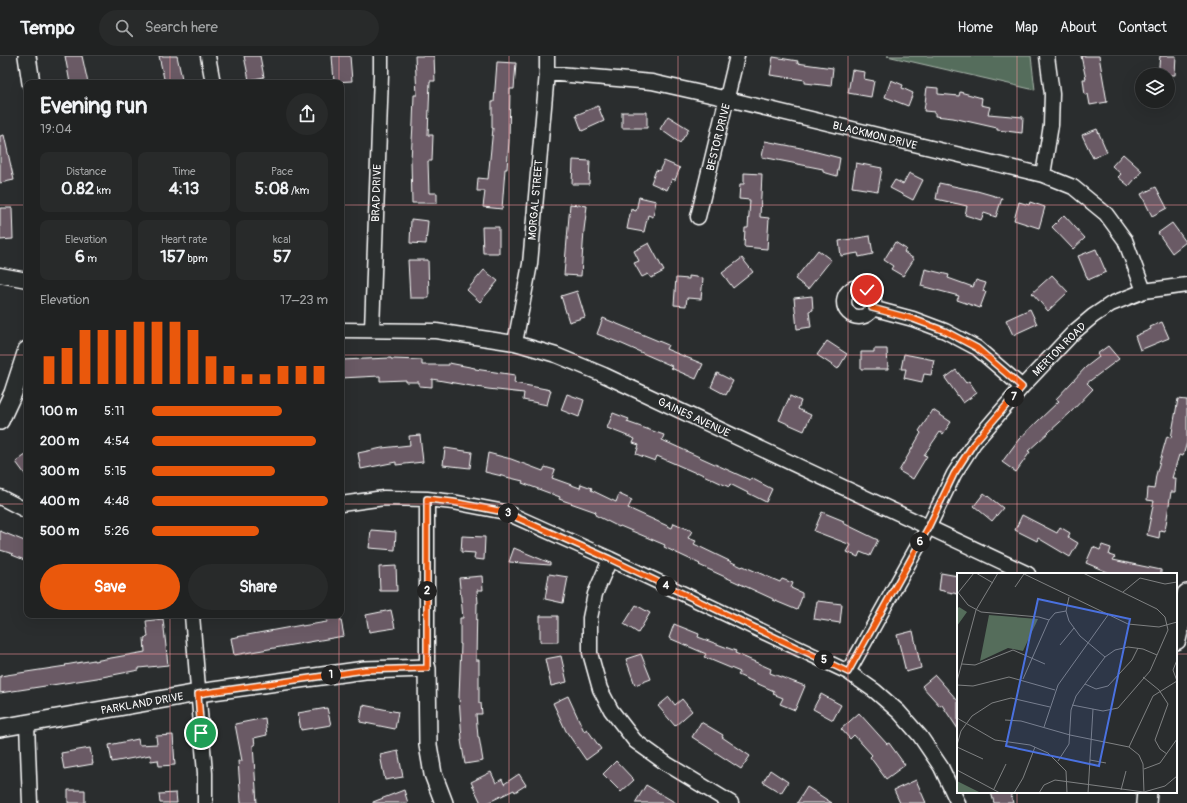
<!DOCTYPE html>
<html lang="en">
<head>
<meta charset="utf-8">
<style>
  body { margin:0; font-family:Pangolin,sans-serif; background:#282a2a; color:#f1f3f6; height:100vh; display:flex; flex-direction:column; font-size:15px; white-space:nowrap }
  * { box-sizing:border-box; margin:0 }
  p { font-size:13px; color:#a2a4a5 }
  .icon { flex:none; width:22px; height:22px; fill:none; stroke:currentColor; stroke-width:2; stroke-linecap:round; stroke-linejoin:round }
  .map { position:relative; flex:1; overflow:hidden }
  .details { position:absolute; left:24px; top:24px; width:320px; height:538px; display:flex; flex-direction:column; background:#202222; border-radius:8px; box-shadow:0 4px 16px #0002,0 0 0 1px #3d3f40 }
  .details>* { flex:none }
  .controls { position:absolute; left:1135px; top:12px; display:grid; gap:8px }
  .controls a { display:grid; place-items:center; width:40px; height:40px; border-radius:50%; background:#202222; box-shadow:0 4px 16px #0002,0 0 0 1px #3d3f40; font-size:20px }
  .pin { position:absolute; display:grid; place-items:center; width:34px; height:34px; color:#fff; margin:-17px; border:2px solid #fff; border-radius:50%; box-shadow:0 1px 4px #0007 }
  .km { position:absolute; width:20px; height:20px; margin:-10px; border-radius:50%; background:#222; color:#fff; font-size:11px; line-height:20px; text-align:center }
  .round { display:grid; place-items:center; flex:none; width:42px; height:42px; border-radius:21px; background:#282a2a }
  .overview { display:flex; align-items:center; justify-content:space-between; height:68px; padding:0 16px }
  h1 { font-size:22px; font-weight:700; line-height:30px }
  .figures { display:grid; grid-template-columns:repeat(3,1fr); gap:6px; height:68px; padding:4px 16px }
  .figures div { display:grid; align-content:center; border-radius:8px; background:#282a2a; text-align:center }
  .figures b { font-size:17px; font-weight:700 }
  .figures small { font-size:11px; font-weight:400 }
  .figures p { font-size:11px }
  .chart { height:112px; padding:8px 16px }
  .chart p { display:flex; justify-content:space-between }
  .chart svg { width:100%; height:72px; margin-top:4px; stroke:#ea580c; stroke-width:6 }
  .cta { display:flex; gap:8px; margin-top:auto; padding:8px 16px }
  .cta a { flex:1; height:46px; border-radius:24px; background:#ea580c; color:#fff; font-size:16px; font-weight:700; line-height:46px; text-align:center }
  .cta a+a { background:#282a2a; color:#f1f3f6 }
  ul { padding:0 16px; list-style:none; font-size:13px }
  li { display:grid; grid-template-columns:64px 48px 1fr; align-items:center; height:30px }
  li i { height:10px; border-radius:5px; background:#ea580c }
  header { display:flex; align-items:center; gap:24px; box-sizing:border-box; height:56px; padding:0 20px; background:#202222; border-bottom:1px solid #3d3f40 }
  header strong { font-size:19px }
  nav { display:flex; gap:22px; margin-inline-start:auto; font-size:14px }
  .search { width:280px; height:36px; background:#282a2a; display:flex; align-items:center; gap:10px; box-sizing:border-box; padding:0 14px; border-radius:22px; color:#a2a4a5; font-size:15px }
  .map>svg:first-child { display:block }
  .green { fill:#556d5b; stroke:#aab6ad }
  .building { fill:#6b5a65; stroke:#fff }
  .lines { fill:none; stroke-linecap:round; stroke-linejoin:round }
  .minor-casing { stroke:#fff; stroke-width:17 }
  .tertiary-casing { stroke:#fff; stroke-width:20 }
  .secondary-casing { stroke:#fff; stroke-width:22 }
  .minor { stroke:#2a2d2e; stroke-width:14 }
  .tertiary { stroke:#2a2d2e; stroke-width:17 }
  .secondary { stroke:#2a2d2e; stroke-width:19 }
  .route-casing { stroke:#fff; stroke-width:8 }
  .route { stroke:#ea580c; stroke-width:5 }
  .grid { fill:none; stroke:#ff9aa2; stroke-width:1; stroke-opacity:0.55 }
  .labels { text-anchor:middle; stroke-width:3; stroke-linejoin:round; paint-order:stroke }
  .street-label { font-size:11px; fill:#fff; stroke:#2a2d2e }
  .inset-road { fill:none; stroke:#7f8182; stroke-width:1 }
  .view { fill:#4a71e0; fill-opacity:0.15; stroke:#4a71e0; stroke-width:2 }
  .inset-edge { fill:none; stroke:#fff; stroke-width:2 }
</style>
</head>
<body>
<header>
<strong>Tempo</strong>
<div class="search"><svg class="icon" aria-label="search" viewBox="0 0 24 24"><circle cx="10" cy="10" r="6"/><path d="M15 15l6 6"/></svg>Search here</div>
<nav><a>Home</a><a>Map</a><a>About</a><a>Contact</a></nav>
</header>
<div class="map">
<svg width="1187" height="747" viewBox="0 0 1187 747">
  <rect width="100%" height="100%" fill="#2a2d2e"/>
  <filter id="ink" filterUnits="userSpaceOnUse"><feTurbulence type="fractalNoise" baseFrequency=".025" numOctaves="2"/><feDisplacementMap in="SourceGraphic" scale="8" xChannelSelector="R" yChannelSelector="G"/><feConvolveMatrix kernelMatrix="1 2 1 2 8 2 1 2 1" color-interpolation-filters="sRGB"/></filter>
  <g filter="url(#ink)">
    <path class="green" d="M887 0H1031L1035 34Z"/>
    <path class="building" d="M65 0H82L88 27H70Z
      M159 0H177L183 27H165Z
      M244 0H260L264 21 249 24Z
      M332 0H350L352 25 334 26Z
      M415 0H434L435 25H430L428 79H433L432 105H428L429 137H437V147H412L411 104 413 67 414 39H417Z
      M1081 0H1099L1107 46 1090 49 1088 38 1085 39 1083 23H1086Z
      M1160 0H1176L1175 19H1158Z
      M773 1 798 5 797 7 833 12 831 30 805 27V24L770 19Z
      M497 6 516 7 514 33H510L509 85 507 113H505L502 153 483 151 485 135H477L478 122 488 123 493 72H492V46H494Z
      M852 14 865 16 864 23 874 25 871 41 848 37Z
      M891 24 903 29 902 32 913 37 908 50 885 41Z
      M927 31 938 32V38L959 40 960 36 982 42 981 49 990 51 988 58 1023 61 1022 77 997 74V72L953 62 935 60V56L924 55Z
      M598 50 604 65 582 75 576 59Z
      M622 56H647V72H622Z
      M668 60 689 73 680 87 660 73Z
      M1097 73 1107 96 1093 102 1082 79Z
      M4 79 14 124 0 127V80Z
      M765 85 801 92 840 102 837 120 823 116V113L762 101Z
      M1123 98 1142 115 1129 130 1118 121 1121 118 1112 110Z
      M573 104 590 105 589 128H572Z
      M664 105 680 112 675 124 672 123 667 134 651 127 656 114 659 115Z
      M856 107 882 112 878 135 852 131Z
      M744 117 762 118 760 161 769 162 767 193 744 191 745 172H748L750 144 739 143 740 128H744Z
      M909 117 923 124 913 144 890 132 895 124 903 128Z
      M939 127 977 135 1002 142 996 161 984 157 981 164 965 159 967 150 936 143Z
      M1156 131 1167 152 1152 160 1141 138Z
      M639 141 656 145 653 161 648 159 644 176 627 173 631 153 636 155Z
      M1019 146 1029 149 1030 146 1045 151 1039 172 1014 164Z
      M570 148 587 150 584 174 581 220 564 219Z
      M0 152H12L13 183 0 184Z
      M1064 159 1085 182 1073 193 1052 171Z
      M411 163 428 165 426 188 410 187Z
      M1172 167 1186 186 1172 197 1158 177Z
      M482 171H499V197H483Z
      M870 180 873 198 859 201 858 197 841 200 839 185Z
      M895 186 906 193 904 196 914 203 903 220 891 213 893 210 884 204Z
      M649 187 664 215 651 222 648 218 642 221 634 207 639 205 634 195Z
      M1096 193 1106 216 1088 224 1078 200Z
      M818 194 831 204 808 233 795 223Z
      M742 202 753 216 733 232 722 217Z
      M408 204H428L429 242H410Z
      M925 213 949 219 948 222 973 231 976 224 986 227 983 235 986 236 980 252 957 244 959 240 921 230Z
      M484 214 498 225 480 246 467 234Z
      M1052 219 1068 236 1048 255 1032 237Z
      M689 220 703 222 701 243 687 242 686 250 674 249 676 222 689 223Z
      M577 235 585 261 569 266 561 240Z
      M812 240 813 254 809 255 811 271 797 273 794 242Z
      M1030 253 1037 268 1013 279 1006 264Z
      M603 262 668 289 666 293 703 308 696 323 671 312 672 310 622 288 597 278Z
      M1162 266 1169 282 1140 294 1135 280 1151 273 1150 271Z
      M827 285 847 298 838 313 817 299Z
      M1108 290 1119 303 1087 327 1093 333 1070 357 1028 395 1030 396 1016 416 1002 406 1019 383 1059 345 1056 343 1086 311 1099 301 1097 298Z
      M874 293H887L888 313H861V296H874Z
      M904 298 934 304 931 319 924 318 922 326 904 322 906 313H901Z
      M391 302V303L422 304V309H449V307L475 312V313L515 319 514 327 551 334 547 349 523 344 524 337 488 333 432 323V331L419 330V326H406V324L380 325V320L341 322V304Z
      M956 314 966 327 969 325 977 337 963 347 945 322Z
      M717 317 733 325 726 339 711 331Z
      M567 338 584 344 579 361 561 354Z
      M790 340 801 345 798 353 811 359 804 375 779 364Z
      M1178 343 1187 344V386L1183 400 1179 399 1172 422H1176L1175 436H1171L1165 475 1160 474 1159 482 1147 479 1154 445 1147 444 1148 432 1154 433 1156 419 1167 380 1171 382Z
      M933 354 951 366 943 378 940 376 924 399 927 400 913 423 899 415 921 377 919 375Z
      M613 357 629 363 627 366 664 379 662 384 750 424 751 422 772 433 766 446 730 428 729 431 697 416 696 417 657 400 655 405 636 398 639 389 633 387 635 383 607 372Z
      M420 379 423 406 396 409V406L361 413 358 397 382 392 410 389 409 380Z
      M445 392 472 396 470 412 443 409Z
      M488 397 511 403 543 415 545 411 555 414 552 422 580 432 581 428 592 432 591 434 616 446 619 438 632 444 628 452 672 472 674 467 692 475 688 482 696 485 694 488 742 511 743 510 780 526 782 523 793 527 791 532 802 537V541L797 554 773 544V543L699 509 700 508 664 491 665 489 620 470 619 471 595 459 596 456 559 443 560 441 522 427 523 425 485 416Z
      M27 398V421L16 406Z
      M984 437 1003 452 992 465 974 450Z
      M822 456 844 465 843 467 878 484 870 500 860 496 858 501 847 496 851 489 814 475Z
      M1022 459 1057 477 1060 471 1070 477 1068 481 1078 487 1070 501 1038 482 1037 485 1015 474Z
      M371 474 396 476 395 494 369 492Z
      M0 475 27 486V505L12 499 13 498 0 494Z
      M462 480 485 481 484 504 474 503 475 497 461 496Z
      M1102 489 1111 492 1109 499 1115 501 1113 504 1161 514V518H1112L1086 507 1093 491 1100 494Z
      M514 492 550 507V509L509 506Z
      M396 510 397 535H380L379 511Z
      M941 517 958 520V538L939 534Z
      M549 518 568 521 563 547 545 543Z
      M482 520 483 534H477L478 547H477L476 604H479V647H481L482 658H476L478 681H479L483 705 465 708 461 684H462L459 641 461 588H460V562H463L459 522Z
      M817 545 842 548 840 567 814 563Z
      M636 549 650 557 638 577 624 568Z
      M391 554 395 572 369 576 366 559Z
      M340 559 344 580 234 599 231 582 302 569V570L327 566 326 562Z
      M540 560H558V586H540Z
      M163 563 168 609 139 612V614L97 622 0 637V620L66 610 65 609 94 604V605L145 596 144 582 148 581 146 565Z
      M674 568 699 578 698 581 736 595 735 597 771 613 770 617 805 630 795 654 780 648 783 642 773 638 774 635 738 619 740 616 704 601 706 598 669 582Z
      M913 575 921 612 906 616 897 579Z
      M641 598 651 623 635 629 626 603Z
      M561 600 567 626 551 630 545 603Z
      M935 619 958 645V673L942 649 940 650 922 630Z
      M821 638 841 649 833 664 813 653Z
      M568 640 584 675 587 673 601 693 586 704 566 675 553 647Z
      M669 641 675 649 682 643 692 655 675 670 658 650Z
      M363 649 398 656 395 673 360 666Z
      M327 652 331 669 301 674 298 657Z
      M859 657 887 688 889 687 905 709 886 723 870 701 872 699 854 679 850 683 841 673Z
      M265 662 267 679 254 682 255 689H253L257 747H241L238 705H242L235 668Z
      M701 666 723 679 722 681 750 700 741 713 692 681Z
      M173 679 175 709 159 710 158 704 151 705 150 699 112 706 109 689 138 683 139 689 157 688 156 680Z
      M90 692 93 708 64 713 61 697Z
      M398 695 403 721 385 724 380 699Z
      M616 705 634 724 621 736 603 718Z
      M770 714 788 726 781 737 763 726Z
      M491 716 496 727 502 723 504 728 519 718 526 729 515 736 514 734 487 747H481L471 726Z
      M916 724 926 747H900L894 734Z
      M646 729 676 747H635Z
      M807 731 832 747H797Z
      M68 734H85V747H68Z
      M404 734 408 747H373V746Z
      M991 736H1010L1013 747H994Z
      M176 737 177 747H160L159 738Z"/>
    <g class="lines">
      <g class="minor-casing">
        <path id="minor" d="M208 0 213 27
          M547 17 652 26 728 43 1043 119 1073 131 1106 158 1125 184 1144 235
          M1043 119 1051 69 1052 38 1047 0
          M698 161 737 0
          M0 219 27 224
          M844 246a15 15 0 1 1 30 0a15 15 0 1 1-30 0Z
          M872 252 913 263 945 275 977 292 1022 331
          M341 274 436 275 515 287 556 299 604 319 1028 518
          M372 274 381 19V0
          M515 287 530 208 547 17V0
          M0 441 27 455
          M341 448 384 442 427 443 453 446 505 456 610 503 848 616 875 635 899 656 920 680 941 711 958 747
          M610 503 595 538 590 562V597L600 633 611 654 635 685 667 708 731 747
          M192 559 205 717V747
          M427 612V443
          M848 616 928 472 954 418 974 387 1022 331 1074 276 1093 260 1111 248 1144 235 1187 229
          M27 668 30 747"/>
      </g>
      <g class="tertiary-casing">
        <path id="tertiary" d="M27 0 31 27
          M0 365 13 337 27 294
          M0 672 198 637 365 614 427 612 428 689 433 718 444 747"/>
      </g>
      <g class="secondary-casing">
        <path id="secondary" d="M1176 584 1187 538
          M1146 747 1147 736"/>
      </g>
      <use href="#minor" class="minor"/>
      <use href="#tertiary" class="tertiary"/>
      <use href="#secondary" class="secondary"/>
    </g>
  </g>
  <g class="lines" filter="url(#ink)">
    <g class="route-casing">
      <path id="route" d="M201 677 198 638 365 614 427 612V443L453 446 504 456 610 503 848 616 928 472 954 418 974 387 1022 331 977 292 945 275 913 263 872 252C874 244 873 239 867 234"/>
    </g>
    <use href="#route" class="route"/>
  </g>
  <path class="grid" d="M170 0V27M339 0V27M509 0V747M678 0V747M848 0V747M1017 0V518M0 149H27M341 149H1187M0 299H27M341 299H1187M0 448H27M341 448H1187M170 559V747M339 559V747M0 598H958M1176 598H1187M1017 736V747"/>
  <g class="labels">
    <g class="street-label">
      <text transform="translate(875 79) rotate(14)" y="4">BLACKMON DRIVE</text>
      <text transform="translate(718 81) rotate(-76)" y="4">BESTOR DRIVE</text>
      <text transform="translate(376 137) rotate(-88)" y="4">BRAD DRIVE</text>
      <text transform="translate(535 144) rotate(-85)" y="4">MORGAL STREET</text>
      <text transform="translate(1059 293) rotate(-45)" y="4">MERTON ROAD</text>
      <text transform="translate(694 361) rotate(25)" y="4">GAINES AVENUE</text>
      <text transform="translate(142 647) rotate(-10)" y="4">PARKLAND DRIVE</text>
    </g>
  </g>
  <g transform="translate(957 517)">
    <rect width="220" height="220" fill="#2a2d2e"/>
    <path d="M2 34 10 39 0 53V36ZM32 42 81 46 66 78 51 75 23 88ZM0 208 24 220H0Z" fill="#556d5b"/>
    <path class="inset-road" d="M19 0 36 10M65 0 171 51 202 54 220 49M58 14 67 1M0 18 11 32 24 39 82 44 92 47M166 19 183 5 208 11 220 9M0 21 17 0M112 24 109 38 112 48 123 63 148 84M103 72 117 55M5 91 18 92 56 77 88 91M186 104 202 117 211 131 198 167 203 176 210 181M66 106 92 47 98 40 109 38M0 108 19 37 41 0M220 108 216 97 220 87M128 111 139 116 151 113 175 87 181 75M0 112 16 113 52 104 98 117M115 132 146 138 161 135 193 98 211 57 208 44 200 36 126 0M0 145 38 167 73 172 91 180 109 198 110 220M48 147 64 148 113 162 172 174 182 182 186 191 187 220M87 154 101 112 151 42M0 172 4 158 15 143 35 130 54 125 93 134M0 174 26 186M172 174 196 123 220 108M133 187 149 190M101 188 112 171 114 137 119 123 148 84 158 77 171 74 186 76 200 82M187 196 203 190 220 166M0 197 43 220M37 216 49 191M164 217 169 198M57 220 66 205 78 174M82 220 87 212 98 207 187 219 208 213 220 203M131 220 136 136"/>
    <path class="view" d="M81 26 173 46 142 193 49 173Z"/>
    <rect width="220" height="220" class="inset-edge"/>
  </g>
</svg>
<div class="controls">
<a><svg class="icon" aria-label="layers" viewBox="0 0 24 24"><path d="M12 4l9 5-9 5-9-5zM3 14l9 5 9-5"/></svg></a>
</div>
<div class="pin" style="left:201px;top:677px;background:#1e9e55"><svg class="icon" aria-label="arrive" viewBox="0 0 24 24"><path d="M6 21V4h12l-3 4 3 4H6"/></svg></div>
<div class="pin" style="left:867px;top:234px;background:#d93025"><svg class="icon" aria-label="check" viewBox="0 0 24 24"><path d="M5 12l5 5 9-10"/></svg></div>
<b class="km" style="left:331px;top:619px">1</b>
<b class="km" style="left:427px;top:535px">2</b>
<b class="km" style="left:508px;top:457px">3</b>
<b class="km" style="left:666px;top:530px">4</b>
<b class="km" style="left:824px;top:604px">5</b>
<b class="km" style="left:920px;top:486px">6</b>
<b class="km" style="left:1014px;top:341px">7</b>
<section class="details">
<div class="overview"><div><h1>Evening run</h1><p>19:04</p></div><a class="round"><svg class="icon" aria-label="share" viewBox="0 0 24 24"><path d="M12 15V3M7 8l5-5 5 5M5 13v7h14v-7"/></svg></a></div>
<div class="figures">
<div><p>Distance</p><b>0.82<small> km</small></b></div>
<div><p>Time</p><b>4:13</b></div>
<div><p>Pace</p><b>5:08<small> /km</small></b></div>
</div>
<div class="figures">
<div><p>Elevation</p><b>6<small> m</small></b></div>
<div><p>Heart rate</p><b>157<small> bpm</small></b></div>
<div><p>kcal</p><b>57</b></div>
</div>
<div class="chart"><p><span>Elevation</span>17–23 m</p>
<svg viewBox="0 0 160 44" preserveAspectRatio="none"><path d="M5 44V27M15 44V22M25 44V11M35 44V11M45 44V11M55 44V6M65 44V6M75 44V6M85 44V11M95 44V27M105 44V33M115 44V38M125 44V38M135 44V33M145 44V33M155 44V33"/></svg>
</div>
<ul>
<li><b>100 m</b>5:11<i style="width:74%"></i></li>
<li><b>200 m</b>4:54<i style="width:93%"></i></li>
<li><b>300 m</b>5:15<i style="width:70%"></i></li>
<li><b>400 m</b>4:48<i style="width:100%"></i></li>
<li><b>500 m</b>5:26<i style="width:61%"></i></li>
</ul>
<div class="cta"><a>Save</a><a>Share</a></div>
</section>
</div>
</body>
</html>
